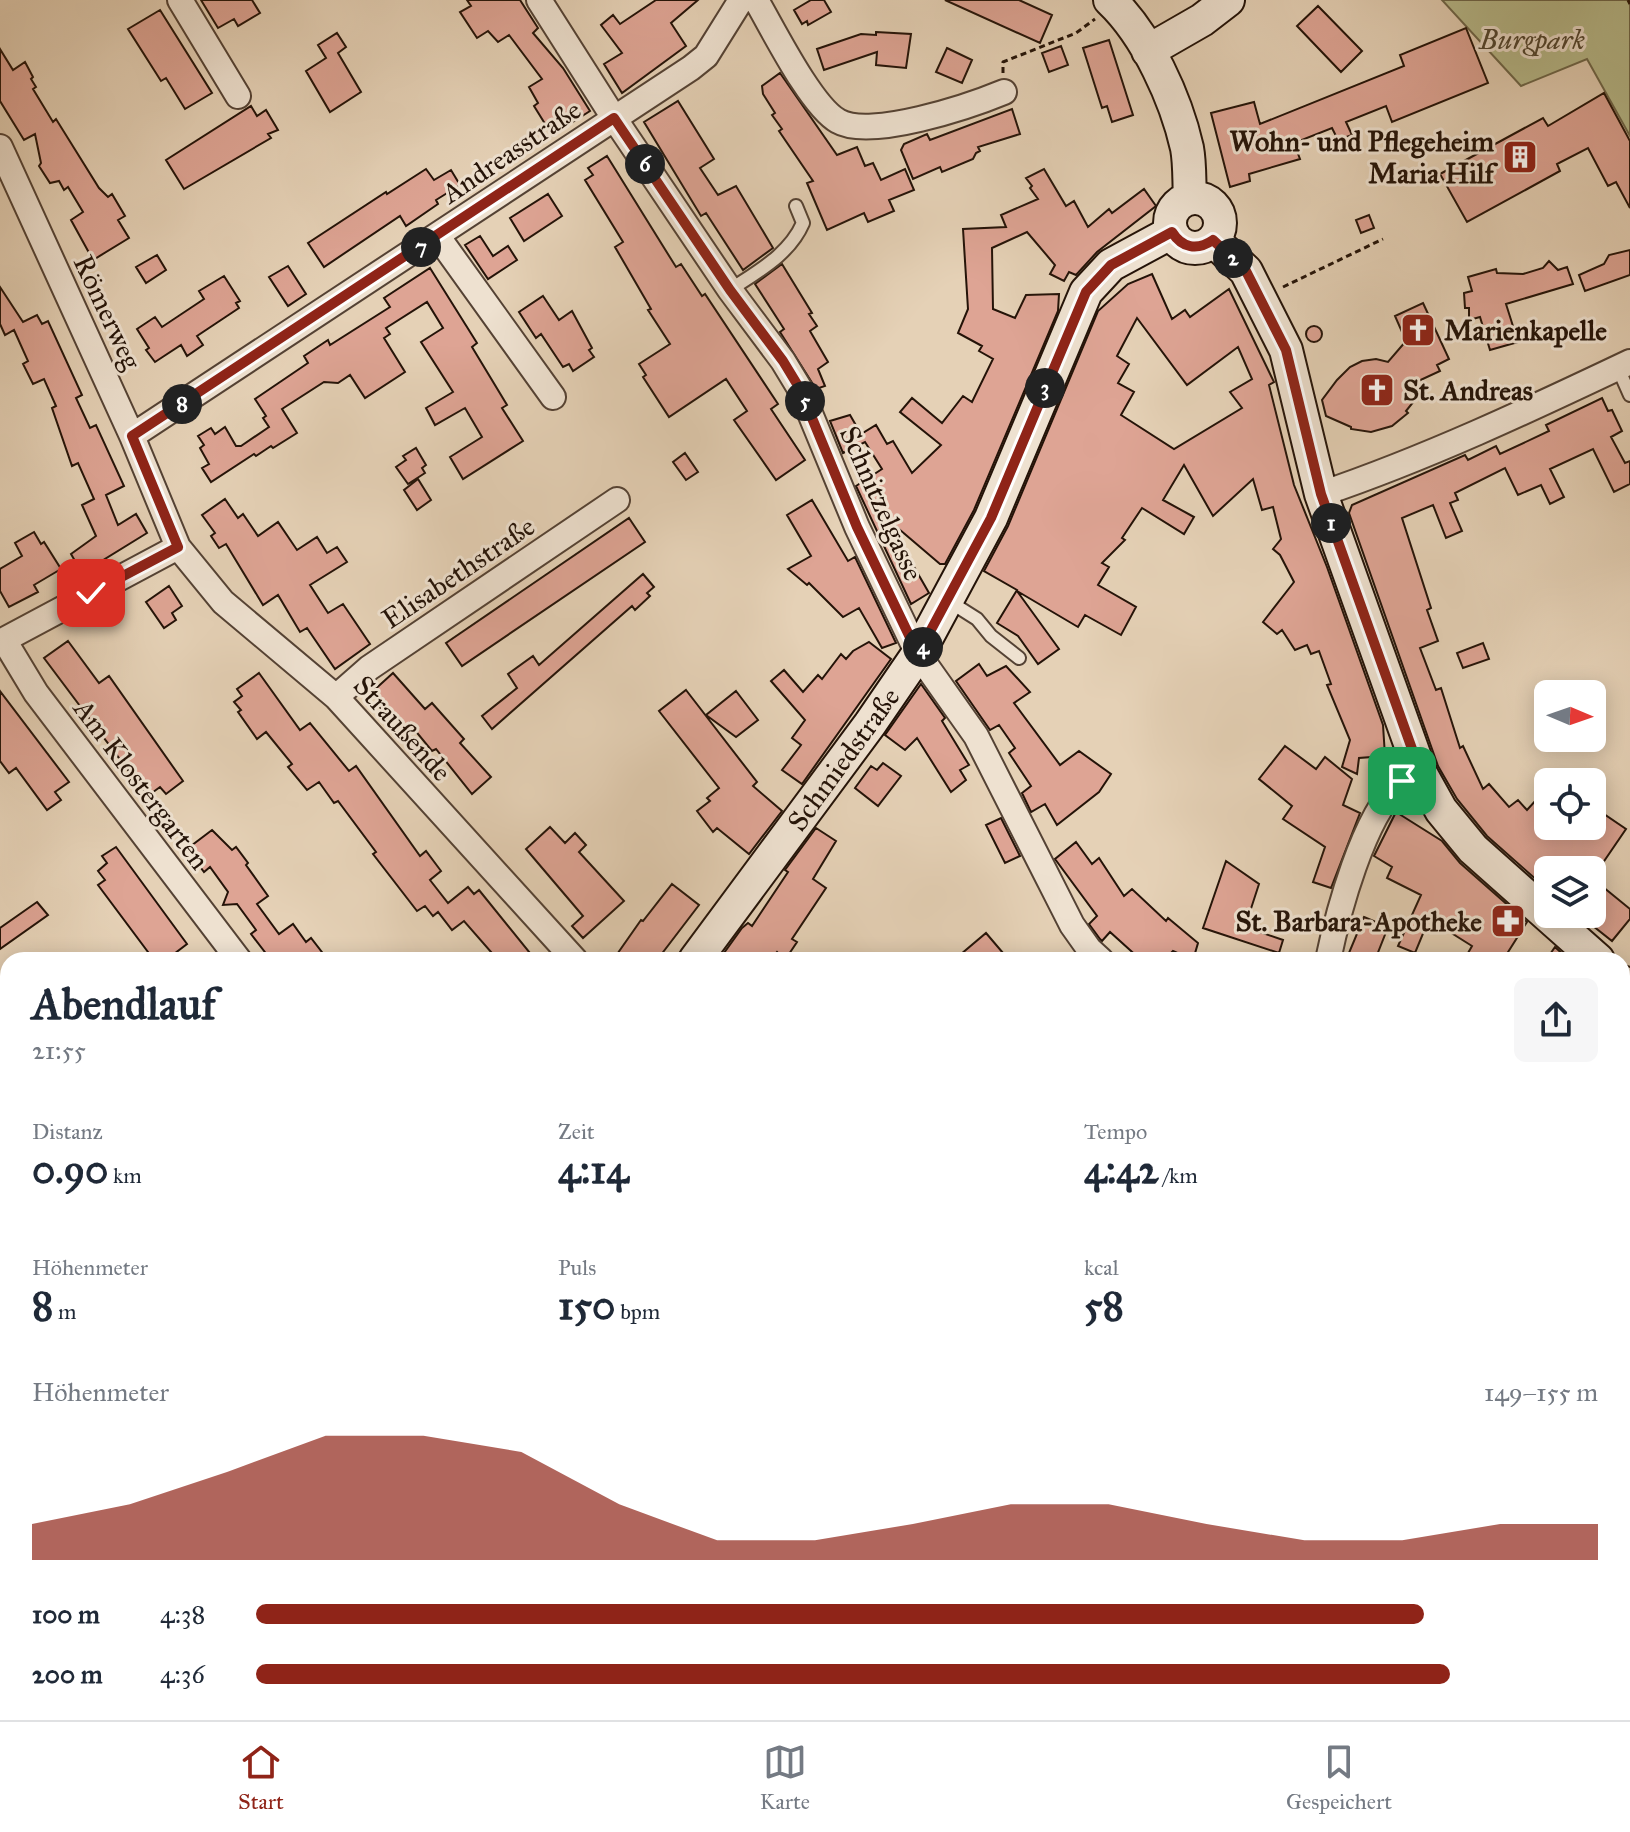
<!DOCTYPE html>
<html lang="de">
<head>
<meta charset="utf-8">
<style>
  body { margin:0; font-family:"IM FELL Great Primer",serif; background:#f6f6f7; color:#1f2937; height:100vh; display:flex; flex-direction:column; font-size:30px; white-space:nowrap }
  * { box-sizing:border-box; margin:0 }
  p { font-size:26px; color:#747a83 }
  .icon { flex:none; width:44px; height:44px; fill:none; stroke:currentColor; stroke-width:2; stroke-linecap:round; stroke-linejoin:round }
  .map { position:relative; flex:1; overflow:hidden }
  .details { position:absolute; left:0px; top:952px; width:1630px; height:768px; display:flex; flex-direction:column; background:#fff; border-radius:24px 24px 0 0; box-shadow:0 4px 20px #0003 }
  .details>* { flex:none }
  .needle { width:52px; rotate:92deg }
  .controls { position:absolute; left:1534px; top:680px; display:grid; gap:16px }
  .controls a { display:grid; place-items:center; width:72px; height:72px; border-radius:12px; background:#fff; box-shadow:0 4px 20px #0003; font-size:40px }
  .pin { position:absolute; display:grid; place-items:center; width:68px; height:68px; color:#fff; margin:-34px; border-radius:16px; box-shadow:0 4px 12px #0006 }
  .km { position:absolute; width:40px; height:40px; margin:-20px; border-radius:50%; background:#222; color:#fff; font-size:22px; line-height:40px; text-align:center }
  .round { display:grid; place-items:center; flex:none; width:84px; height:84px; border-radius:12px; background:#f6f6f7 }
  .head { display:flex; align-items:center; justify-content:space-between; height:136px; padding:0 32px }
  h1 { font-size:44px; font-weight:700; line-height:60px }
  .metrics { display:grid; grid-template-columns:repeat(3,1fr); gap:12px; height:136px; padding:8px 32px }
  .metrics div { display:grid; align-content:center }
  .metrics b { font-size:40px; font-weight:700 }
  .metrics small { font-size:22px; font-weight:400 }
  .metrics p { font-size:22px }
  .chart { height:224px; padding:16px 32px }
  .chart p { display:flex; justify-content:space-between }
  .chart svg { width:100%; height:144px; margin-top:8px; fill:#8f2418; opacity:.7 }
  ul { padding:0 32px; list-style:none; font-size:26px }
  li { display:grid; grid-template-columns:128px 96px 1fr; align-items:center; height:60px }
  li i { height:20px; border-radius:10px; background:#8f2418 }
  .menu { display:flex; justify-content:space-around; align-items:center; height:112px; border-top:2px solid #e0e1e3; background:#fff; font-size:22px; color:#747a83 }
  .menu a { display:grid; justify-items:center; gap:4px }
  .menu .current { color:#8f2418 }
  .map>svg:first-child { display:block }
  .green { fill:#b7bb8c; stroke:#6e674a; stroke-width:2 }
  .building { fill:#dea494; stroke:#241308; stroke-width:2; fill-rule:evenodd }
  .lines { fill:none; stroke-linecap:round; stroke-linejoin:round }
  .lane-casing { stroke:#544234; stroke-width:16 }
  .street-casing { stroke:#544234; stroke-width:28 }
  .secondary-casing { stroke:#241308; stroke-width:36 }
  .path { stroke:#241308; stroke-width:3; stroke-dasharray:6 4; stroke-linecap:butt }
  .lane { stroke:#eee1d0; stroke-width:12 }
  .street { stroke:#eee1d0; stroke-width:24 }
  .secondary { stroke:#eee1d0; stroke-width:32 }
  .route-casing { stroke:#fff; stroke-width:16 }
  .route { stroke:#8f2418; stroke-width:10 }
  .labels { text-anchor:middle; stroke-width:6; stroke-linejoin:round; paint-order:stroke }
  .park-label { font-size:28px; font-style:italic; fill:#504530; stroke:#eee1d0 }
  .poi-label { font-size:28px; font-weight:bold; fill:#241308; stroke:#eee1d0; text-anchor:end }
  .street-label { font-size:28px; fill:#241308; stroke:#eee1d0 }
</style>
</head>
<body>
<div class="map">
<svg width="1630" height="1720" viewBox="0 0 1630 1720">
  <rect width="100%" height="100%" fill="#e5d1b6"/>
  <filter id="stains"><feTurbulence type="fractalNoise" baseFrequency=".0025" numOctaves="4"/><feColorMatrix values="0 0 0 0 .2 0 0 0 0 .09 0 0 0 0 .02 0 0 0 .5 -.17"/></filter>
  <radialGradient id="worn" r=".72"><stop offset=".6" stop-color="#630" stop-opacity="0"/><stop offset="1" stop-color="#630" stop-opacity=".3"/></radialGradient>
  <path class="green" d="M1442 0H1630V136L1587 59 1521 86Z
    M8 1281V1335L0 1341V1287Z
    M8 1537V1712H137L136 1720H0V1542Z"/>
  <path class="building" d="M201 0H252L260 13 238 26 234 19 218 28Z
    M467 0H520L538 28 533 33 563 68 590 111 552 135 534 106 538 103 529 87 542 79 509 35 498 42 488 31 477 38 460 12 471 6Z
    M656 0H698L671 23 686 46 622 93 604 64 622 53 601 25 613 15 620 24Z
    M811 0H824L831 12 808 25 807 21 802 24 794 10Z
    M945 0H1019L1052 15 1040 43Z
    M1318 6 1362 51 1341 72 1297 26Z
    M160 10 212 93 185 109 166 78 161 81 128 29Z
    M1466 28 1488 83 1392 122 1386 106 1346 122 1352 135 1338 140 1332 128 1294 143 1300 159 1249 174 1250 181 1230 187 1211 113 1254 102 1260 124 1404 66 1400 55Z
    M876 32 911 34 906 68 876 65 877 52 824 70 817 49 861 34 876 35Z
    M337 33 346 47 338 53 361 92 330 112 306 71 326 58 318 45Z
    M1109 40 1133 115 1112 122 1107 106 1102 108 1083 48Z
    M1061 46 1068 65 1049 72 1042 53Z
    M947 48 972 60 962 83 936 72Z
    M0 49 13 70 25 62 33 77 31 79 36 87 33 89 53 122 56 119 99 188 108 197 112 194 125 216 118 220 129 238 93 260 71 220 83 212 68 187 64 190 59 181 50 183 39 166 41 163 35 134 24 140 0 101Z
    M780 73 837 155 857 147 865 166 873 163 881 180 905 169 914 190 889 200 894 211 868 222 864 213 827 230 807 183 813 181 779 131 782 129 772 115 775 113 763 94 762 86Z
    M1604 93 1630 141V208L1616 182 1608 186 1588 148 1557 164 1560 171 1467 222 1440 174 1543 118 1548 126Z
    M678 101 714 159 700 168 718 195 736 186 773 248 743 270 706 213 701 216 644 122Z
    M251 106 257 116 266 110 278 130 268 134 271 138 184 189 166 160Z
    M1012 109 1020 134 978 147 980 151 976 153 973 159 942 172 940 167 913 179 901 150 904 144 927 134 930 140Z
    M607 156 676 267 681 264 702 296 705 294 778 404 771 409 805 460 776 480 734 420 747 411 726 379 669 417 643 377 646 375 639 364 670 344 648 310 651 309 615 247 623 242 585 180 593 175 588 168Z
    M426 169 434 180 451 170 460 185 436 200 438 204 406 226 400 216 324 267 308 243 386 192 387 194Z
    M1044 169 1066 206 1074 201 1088 227 1109 209 1112 213 1144 189 1156 206 1097 252 1076 275 1069 272 1064 281 1050 274 1055 265 1027 232 992 248 993 309 1015 318 1026 295 1059 294 1058 311 974 510 945 564H940L886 518 929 593 911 604 856 486 882 469 865 442 843 453 830 421 850 415 861 434 876 425 887 444 893 441 912 473 941 445 900 412 912 398 942 423 963 396 972 402 993 359 979 351 982 346 958 333 968 309 963 229 1006 227 1001 215 1038 199 1030 188 1032 186 1026 178Z
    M548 194 562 216 524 241 510 218Z
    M1369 215 1374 228 1361 233 1356 220Z
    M480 236 493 256 508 246 517 260 488 279 465 245Z
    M1630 250V275L1585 291 1579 275 1604 264 1609 255Z
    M157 255 166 270 146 283 136 267Z
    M1549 261 1558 270 1567 267 1573 284 1506 304 1518 342 1490 350 1480 317 1469 320V308H1465L1464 293 1472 291 1468 277 1496 269 1497 273 1523 274 1543 268Z
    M782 264 812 313 809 314 817 326 810 331 828 362 818 369 825 386 816 389 780 332 784 329 755 284Z
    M288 266 306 294 288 306 269 277Z
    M430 268 477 343 472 347 507 405 502 408 523 441 463 479 450 457 482 437 465 408 435 425 426 408 453 392 421 342 443 328 427 302 386 328 390 334 384 338 405 372 365 398 350 375 338 383 324 382 282 409 297 433 273 448 271 446 256 456 254 454 211 482 202 468 209 464 200 448 204 445 198 436 211 428 215 434 225 427 236 446H241L269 427 263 418 266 416 255 399 308 363 304 356 328 340 330 345 390 307 384 298Z
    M1152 274 1172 319 1185 310 1190 317 1229 289 1274 382 1269 385 1294 485 1327 567 1383 725 1385 756 1359 758 1357 774 1342 767 1350 740 1327 685 1331 684 1319 651 1311 654 1307 645 1295 650 1282 630 1277 634 1263 622 1294 582 1280 555 1273 549 1281 539 1273 507 1262 510 1253 479 1213 516 1184 465 1163 500 1194 517 1184 534 1142 508 1122 538 1125 540 1102 563 1109 567 1098 585 1136 607 1121 635 1085 615 1078 627 1017 591 1059 649 1038 664 1018 636 997 623 1017 590 984 571 1008 526 1098 311 1128 284ZM1137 318 1187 385 1238 347 1252 379 1230 392 1242 408 1174 449 1121 415 1134 392 1118 383 1129 364 1117 356Z
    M224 276 240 301 236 303 239 308 197 336 203 345 187 356 181 345 155 362 146 350 149 348 137 329 155 317 162 327 204 299 199 291Z
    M0 287 23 322 37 315 42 324 48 321 82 395 76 398 90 428 96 425 124 486 106 495 118 525 136 514 147 533 82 573 71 554 96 536 82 505 94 499 78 463 72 466 52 408 56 406 44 379 33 384 23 364 28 361 14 330 5 335 0 324Z
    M543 296 559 320 572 311 592 348 589 350 594 357 573 371 569 364 563 367 541 334 536 338 519 312Z
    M1423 303 1449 359 1437 365 1440 371 1414 383 1423 390 1406 411 1408 413 1392 426 1371 432 1351 429V427L1326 416 1322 400 1337 380 1350 367 1362 361 1376 359 1388 362 1406 341 1395 316Z
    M1306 334a8 8 0 1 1 16 0a8 8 0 1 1-16 0Z
    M1602 398 1608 411 1612 410 1622 431 1611 437 1625 463 1630 461V484L1614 492 1593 449 1550 469 1564 497 1550 504 1541 485 1518 495 1505 468 1455 493 1458 500 1450 503 1462 531 1446 538 1433 505 1402 518 1431 608 1427 610 1438 641 1420 648 1436 690 1441 688 1460 748 1463 746 1483 789 1489 784 1509 807 1518 800 1527 810 1548 787V826H1592V806L1626 829 1598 870H1548V890L1487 836 1457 799 1438 766 1349 513 1352 505 1465 455 1468 460 1496 446 1500 454 1549 431 1546 425Z
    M416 448 426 465 422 468 425 473 408 484 396 467 406 460 403 456Z
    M685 453 698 472 686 480 673 462Z
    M418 479 431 500 417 510 404 490Z
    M225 499 238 518 243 514 258 536 278 522 297 550 317 537 327 553 337 547 347 562 310 585 328 613 343 604 370 644 335 669 307 628 300 632 278 595 263 605 226 544 219 548 211 536 215 533 202 515Z
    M812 500 848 561 855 557 896 643 882 648 859 608 843 617 809 583 807 585 788 569 811 556 787 515Z
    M629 518 645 542 462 666 446 643Z
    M34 532 41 544 44 542 61 569 34 585 38 592 9 607 0 591V569L22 556 15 543Z
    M643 574 654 587 647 593 650 596 635 610 632 606 492 729 482 716 517 688 508 674 533 656 539 665Z
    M169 586 182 606 172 613 176 620 164 628 146 602Z
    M68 641 99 683 109 676 183 781 166 794 160 787 149 795 143 790 44 658Z
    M869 642 891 659 802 784 782 770 801 745 792 738 805 720 771 681 784 670 803 692 818 675 822 679 841 654 846 659 853 651Z
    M1483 643 1489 659 1463 668 1457 653Z
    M979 664 987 676 1006 666 1030 692 1014 703 1060 765 1079 751 1111 774 1099 792 1057 825 1045 804 1031 812 1022 793 1031 786 1009 753 1015 748 999 725 990 730 956 681Z
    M259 673 300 730 310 723 349 771 356 766 420 856 426 851 441 871 430 880 448 903 468 887 474 894 479 890 530 953 520 960H498L464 921 452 930 438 912 433 916 425 906 417 911 373 854 376 852 338 801 334 803 319 782 307 790 288 767 292 764 266 732 257 739 238 712 241 710 234 702 242 696 237 689Z
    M393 673 425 709 432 703 464 739 460 743 491 777 472 794 436 749 432 751 409 723 404 728 397 719 393 722 377 704 380 701 372 692Z
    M921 684 945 718 942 721 969 765 960 770 966 780 951 792 917 738 905 750 885 735Z
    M686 690 757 782 753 786 782 811 749 854 717 828 713 832 697 811 710 801 707 798 719 788 659 711Z
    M0 691 69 782 55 792 61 800 47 810 16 768 9 773 0 761Z
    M736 691 758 720 736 737 706 715Z
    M1285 746 1316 769 1325 757 1352 779 1343 805 1360 813 1331 888 1313 882 1325 847 1283 819 1292 806 1259 779Z
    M883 763 901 776 878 806 855 788 871 766 877 770Z
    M1396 812 1442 841 1460 863 1527 922 1503 960H1464L1472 946 1429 919 1415 953 1398 946 1421 895 1387 878 1392 867 1374 856Z
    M1001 818 1020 856 1005 863 986 825Z
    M550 827 565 843 575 833 586 845 579 852 624 901 583 938 572 926 583 916 526 849Z
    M816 828 836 841 813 879 826 888 792 939 797 942 785 960 777 952 770 960H719L742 928 748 923 752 926 788 872 785 870Z
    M212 830 232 850 236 847 248 863 246 865 268 896 257 904 279 934 293 924 306 942 311 938 328 960H271L251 934 256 930 237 904 223 905 228 892 210 867 204 872 187 849Z
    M1076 842 1092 864 1099 858 1124 896 1132 889 1166 921 1168 918 1198 943 1193 960 1173 951 1164 960H1141L1110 932 1102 941 1100 939 1089 924 1097 916 1055 859Z
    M116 847 187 944 166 960H154L98 885 105 880 98 871 107 863 102 856Z
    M1226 861 1259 884 1245 927 1283 940 1279 953 1203 928Z
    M1592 878 1630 909V919L1612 941 1578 914H1592Z
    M672 884 699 905 657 960H613L641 920 643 921Z
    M37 902 48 915 0 949V928Z
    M1364 917 1388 927 1375 960H1346Z
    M986 933 1009 960H954Z
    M1555 947 1569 960H1546Z"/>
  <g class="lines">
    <g class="lane-casing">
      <path id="lane" d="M730 290C758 271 789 255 803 223L796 206
        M1618 368 1630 395
        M947 600 977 619 991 636 1019 658"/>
    </g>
    <g class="street-casing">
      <path id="street" d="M180 0 238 96
        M539 0 614 118 730 290 783 361 800 389 857 527 918 654 976 736 1072 925 1089 949 1101 960
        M756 0C773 29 811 106 838 121 870 140 970 106 1004 92
        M0 147 132 436 178 547 223 602 336 697 575 960
        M438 237 553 397
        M132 436 691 68 706 56 741 0
        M1321 494C1427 458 1529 410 1630 362
        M4 640 36 693 239 960
        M0 642 178 547
        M336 697 369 668 617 500
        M1328 960C1338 912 1363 818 1399 784 1405 779 1414 777 1421 774
        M0 1056 8 1068
        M0 1169 8 1164
        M1622 1249 1630 1254
        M0 1367 8 1364
        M1559 1712 1564 1720
        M270 1720 274 1712
        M541 1720 547 1712"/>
    </g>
    <g class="secondary-casing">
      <path id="secondary" d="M1110 0C1147 35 1176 99 1187 148 1190 164 1189 182 1190 198
        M1148 51 1202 20 1228 0
        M1170 223a25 25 0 1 1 50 0a25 25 0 1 1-50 0Z
        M1213 240 1246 271 1286 350 1321 494 1421 774 1441 810 1473 849 1598 960
        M695 960 870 724 918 654 991 518 1086 292 1111 265 1172 232
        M1622 982 1630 989
        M0 1516 8 1511
        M772 1712 784 1720"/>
    </g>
    <path class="path" d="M1628 0 1630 4
      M1003 73V62L1076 33 1095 19
      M1283 287 1383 239
      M140 1720 141 1712"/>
    <use href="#lane" class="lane"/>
    <use href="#street" class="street"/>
    <use href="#secondary" class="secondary"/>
  </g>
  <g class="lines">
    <g class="route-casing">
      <path id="route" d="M91 593 178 547 132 436 614 118 730 290 783 361 800 389 857 527 918 654 991 518 1086 292 1111 265 1172 232C1182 248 1197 251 1213 240L1246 271 1286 350 1321 494 1421 774 1402 781"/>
    </g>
    <use href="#route" class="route"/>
  </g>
  <defs>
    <g id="building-square" transform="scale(1.8)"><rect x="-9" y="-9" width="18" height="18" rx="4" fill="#8f2418" stroke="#eee1d0"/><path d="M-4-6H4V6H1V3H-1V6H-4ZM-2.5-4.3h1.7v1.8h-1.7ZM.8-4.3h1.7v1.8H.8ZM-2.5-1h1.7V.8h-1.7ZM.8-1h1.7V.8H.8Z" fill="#fff"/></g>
    <g id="church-square" transform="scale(1.8)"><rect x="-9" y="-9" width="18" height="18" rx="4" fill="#8f2418" stroke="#eee1d0"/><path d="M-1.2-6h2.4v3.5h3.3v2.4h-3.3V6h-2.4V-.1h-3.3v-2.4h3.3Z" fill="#fff"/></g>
    <g id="pharmacy-square" transform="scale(1.8)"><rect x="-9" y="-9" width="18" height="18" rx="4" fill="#8f2418" stroke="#eee1d0"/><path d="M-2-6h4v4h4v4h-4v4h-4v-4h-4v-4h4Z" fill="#fff"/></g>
  </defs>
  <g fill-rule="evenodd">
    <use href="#building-square" x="1520" y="157"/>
    <use href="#church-square" x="1418" y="330"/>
    <use href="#church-square" x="1377" y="390"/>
    <use href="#pharmacy-square" x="1508" y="921"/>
  </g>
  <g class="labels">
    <g class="park-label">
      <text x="1532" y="49">Burgpark</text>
    </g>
    <g class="poi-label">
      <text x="1494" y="151">Wohn- und Pflegeheim<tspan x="1494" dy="32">Maria Hilf</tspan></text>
      <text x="1444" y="340" text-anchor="start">Marienkapelle</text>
      <text x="1403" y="400" text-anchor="start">St. Andreas</text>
      <text x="1482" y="931">St. Barbara-Apotheke</text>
    </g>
    <g class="street-label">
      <text transform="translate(511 151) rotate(-34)" y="10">Andreasstraße</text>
      <text transform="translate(108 312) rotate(65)" y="10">Römerweg</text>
      <text transform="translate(882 503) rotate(66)" y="10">Schnitzelgasse</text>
      <text transform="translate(458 572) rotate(-34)" y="10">Elisabethstraße</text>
      <text transform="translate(403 728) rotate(48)" y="10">Straußende</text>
      <text transform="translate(843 759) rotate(-54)" y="10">Schmiedstraße</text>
      <text transform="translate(142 784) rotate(53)" y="10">Am Klostergarten</text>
    </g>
  </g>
  <rect width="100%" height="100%" filter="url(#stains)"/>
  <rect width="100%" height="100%" fill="url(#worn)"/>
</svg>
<div class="controls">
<a><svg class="needle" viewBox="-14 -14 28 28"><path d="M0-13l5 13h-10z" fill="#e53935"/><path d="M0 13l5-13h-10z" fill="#747a83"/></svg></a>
<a><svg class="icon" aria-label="locate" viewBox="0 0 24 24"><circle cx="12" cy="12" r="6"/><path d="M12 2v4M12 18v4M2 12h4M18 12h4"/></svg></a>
<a><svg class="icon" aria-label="layers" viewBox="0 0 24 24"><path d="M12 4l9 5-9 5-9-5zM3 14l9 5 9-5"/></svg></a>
</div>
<div class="pin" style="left:1402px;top:781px;background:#1e9e55"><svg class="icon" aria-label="arrive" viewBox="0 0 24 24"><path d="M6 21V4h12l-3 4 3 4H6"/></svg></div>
<div class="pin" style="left:91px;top:593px;background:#d93025"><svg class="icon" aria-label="check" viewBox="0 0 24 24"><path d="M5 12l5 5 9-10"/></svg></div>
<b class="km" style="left:1331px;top:523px">1</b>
<b class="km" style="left:1233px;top:258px">2</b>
<b class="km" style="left:1045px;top:388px">3</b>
<b class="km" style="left:923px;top:647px">4</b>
<b class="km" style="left:805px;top:401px">5</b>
<b class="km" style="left:645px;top:164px">6</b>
<b class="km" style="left:421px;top:247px">7</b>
<b class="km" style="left:182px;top:404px">8</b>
<section class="details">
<div class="head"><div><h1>Abendlauf</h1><p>21:55</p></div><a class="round"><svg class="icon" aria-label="share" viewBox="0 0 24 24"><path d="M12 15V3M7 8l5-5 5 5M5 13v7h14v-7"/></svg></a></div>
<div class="metrics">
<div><p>Distanz</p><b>0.90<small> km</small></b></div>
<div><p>Zeit</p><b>4:14</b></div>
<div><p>Tempo</p><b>4:42<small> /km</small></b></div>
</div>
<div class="metrics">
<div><p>Höhenmeter</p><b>8<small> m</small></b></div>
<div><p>Puls</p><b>150<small> bpm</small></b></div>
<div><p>kcal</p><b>58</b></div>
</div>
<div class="chart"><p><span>Höhenmeter</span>149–155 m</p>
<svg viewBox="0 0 160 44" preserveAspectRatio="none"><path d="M0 44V33L10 27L20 17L30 6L40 6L50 11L60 27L70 38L80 38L90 33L100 27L110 27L120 33L130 38L140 38L150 33L160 33V44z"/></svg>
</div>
<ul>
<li><b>100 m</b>4:38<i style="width:87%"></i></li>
<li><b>200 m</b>4:36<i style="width:89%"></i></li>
</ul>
</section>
</div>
<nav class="menu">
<a class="current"><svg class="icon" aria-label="home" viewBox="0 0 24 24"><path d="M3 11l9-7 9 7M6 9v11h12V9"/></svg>Start</a>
<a><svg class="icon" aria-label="map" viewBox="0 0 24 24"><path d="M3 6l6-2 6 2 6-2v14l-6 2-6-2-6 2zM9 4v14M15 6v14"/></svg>Karte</a>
<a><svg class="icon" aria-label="saved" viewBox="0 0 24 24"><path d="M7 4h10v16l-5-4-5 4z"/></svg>Gespeichert</a>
</nav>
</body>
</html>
